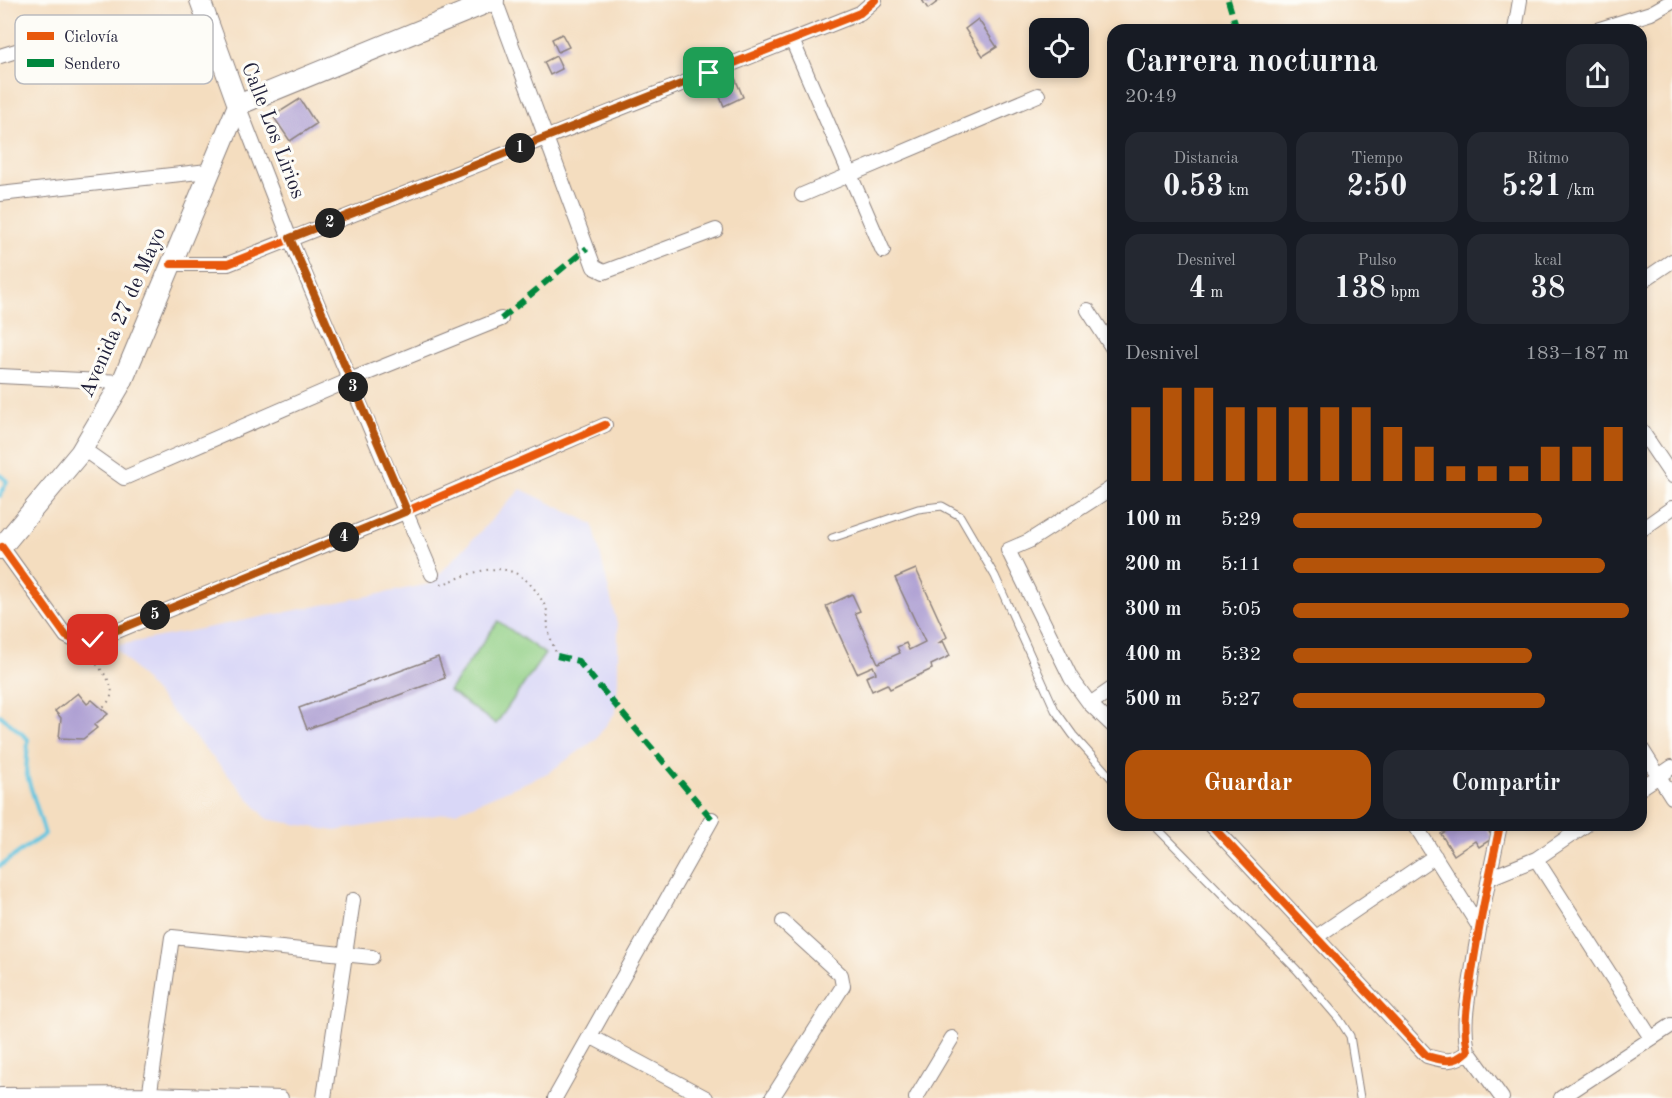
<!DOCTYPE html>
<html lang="es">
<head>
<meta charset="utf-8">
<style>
  body { margin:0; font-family:"Old Standard TT",serif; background:#242831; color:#f1f3f6; height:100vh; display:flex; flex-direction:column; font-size:22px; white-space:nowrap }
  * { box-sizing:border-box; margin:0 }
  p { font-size:20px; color:#9ea1a6 }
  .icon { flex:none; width:33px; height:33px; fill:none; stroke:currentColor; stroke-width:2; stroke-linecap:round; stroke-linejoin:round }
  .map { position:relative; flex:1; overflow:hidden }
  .details { position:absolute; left:1107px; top:24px; width:540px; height:807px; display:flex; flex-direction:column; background:#171b24; border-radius:18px; box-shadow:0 3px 9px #0003 }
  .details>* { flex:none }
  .controls { position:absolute; left:1029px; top:18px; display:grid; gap:12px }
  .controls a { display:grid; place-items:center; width:60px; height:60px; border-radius:12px; background:#171b24; box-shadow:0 3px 9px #0003; font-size:30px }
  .pin { position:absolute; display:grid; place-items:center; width:51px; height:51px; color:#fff; margin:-26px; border-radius:12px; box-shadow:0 3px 9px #0006 }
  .km { position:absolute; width:30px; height:30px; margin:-15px; border-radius:50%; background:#222; color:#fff; font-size:16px; line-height:30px; text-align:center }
  .round { display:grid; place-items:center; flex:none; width:63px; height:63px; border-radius:18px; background:#242831 }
  .summary { display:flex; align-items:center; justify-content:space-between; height:102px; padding:0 18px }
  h1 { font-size:33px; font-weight:700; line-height:45px }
  .stats { display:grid; grid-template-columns:repeat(3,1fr); gap:9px; height:102px; padding:6px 18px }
  .stats div { display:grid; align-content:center; border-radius:15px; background:#242831; text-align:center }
  .stats b { font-size:30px; font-weight:700 }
  .stats small { font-size:16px; font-weight:400 }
  .stats p { font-size:16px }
  .chart { height:168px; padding:12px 18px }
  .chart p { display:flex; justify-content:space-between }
  .chart svg { width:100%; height:108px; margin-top:6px; stroke:#b45309; stroke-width:6 }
  .action { display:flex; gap:12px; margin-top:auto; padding:12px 18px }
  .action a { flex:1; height:69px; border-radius:18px; background:#b45309; color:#fff; font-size:24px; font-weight:700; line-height:69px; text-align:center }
  .action a+a { background:#242831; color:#f1f3f6 }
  ul { padding:0 18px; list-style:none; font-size:20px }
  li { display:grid; grid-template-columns:96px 72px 1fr; align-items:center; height:45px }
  li i { height:15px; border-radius:8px; background:#b45309 }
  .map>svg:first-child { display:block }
  .built { fill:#d9d7f7 }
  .green { fill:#91cf85; stroke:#5a7860; stroke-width:1.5 }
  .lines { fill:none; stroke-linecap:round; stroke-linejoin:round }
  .stream { stroke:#62c5e0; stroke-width:4 }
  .building { fill:#ac9dd2 }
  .lane-casing { stroke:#8b807d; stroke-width:9 }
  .street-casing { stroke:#8b807d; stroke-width:16 }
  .secondary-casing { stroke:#8b807d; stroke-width:22 }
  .path { stroke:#8b807d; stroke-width:2; stroke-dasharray:1.5 4.5; stroke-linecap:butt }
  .lane { stroke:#fff; stroke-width:7 }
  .street { stroke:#fff; stroke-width:14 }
  .secondary { stroke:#fff; stroke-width:20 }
  .quiet { stroke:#00873e; stroke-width:6; stroke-dasharray:12 6; stroke-linecap:butt }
  .cycleway-casing { stroke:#fdfcf7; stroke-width:11 }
  .cycleway { stroke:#e8590c; stroke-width:8 }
  .route-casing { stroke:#fff; stroke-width:12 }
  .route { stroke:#b45309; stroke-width:8 }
  .labels { text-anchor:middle; stroke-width:6; stroke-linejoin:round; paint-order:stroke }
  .street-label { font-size:21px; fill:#22223b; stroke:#fdfcf7 }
  .key { fill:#fdfcf7; stroke:#bbbbbf; stroke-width:1.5 }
  .key-label { font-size:16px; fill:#22223b }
</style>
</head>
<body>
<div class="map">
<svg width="1672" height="1098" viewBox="0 0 1672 1098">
  <rect width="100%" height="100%" fill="#fdfcf7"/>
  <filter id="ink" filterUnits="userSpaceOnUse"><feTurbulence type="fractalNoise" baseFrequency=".0167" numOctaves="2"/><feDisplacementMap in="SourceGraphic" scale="12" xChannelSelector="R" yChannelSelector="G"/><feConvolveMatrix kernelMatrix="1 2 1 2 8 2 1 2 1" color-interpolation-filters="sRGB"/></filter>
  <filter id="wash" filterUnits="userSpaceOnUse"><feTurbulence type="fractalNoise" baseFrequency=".008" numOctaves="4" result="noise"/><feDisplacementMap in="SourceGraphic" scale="24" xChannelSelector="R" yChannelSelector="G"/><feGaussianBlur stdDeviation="1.35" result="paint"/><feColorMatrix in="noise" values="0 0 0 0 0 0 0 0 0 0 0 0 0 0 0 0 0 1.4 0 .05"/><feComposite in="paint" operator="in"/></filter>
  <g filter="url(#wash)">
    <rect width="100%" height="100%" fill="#f4ddbf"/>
    <path class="built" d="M521 489 593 524 618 628V681L615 713 595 740 548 773 456 812 335 831 267 819 114 646 430 584Z"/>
    <path class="green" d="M498 621 545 654 496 724 449 691Z"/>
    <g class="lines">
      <path class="stream" d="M0 475 7 481 0 496
        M0 715 28 739 26 772 45 834 0 866"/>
    </g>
    <g id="blocks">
      <path class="building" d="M922 0H940L928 9Z
        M978 19 997 47 983 56 965 29Z
        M562 34 569 47 558 52 552 39Z
        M556 56 562 69 550 75 544 62Z
        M735 78 743 97 724 106 715 86Z
        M300 99 316 124 290 141 273 116Z
        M916 569 947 637 937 644 943 641 950 656 931 665 932 669 890 689 887 684 872 691 866 677 876 673 873 666 857 673 826 606 852 594 860 611 855 613 878 663 900 653 897 647 906 643 909 650 925 642 895 578Z
        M438 657 445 678 307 729 299 708Z
        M78 693 87 704 92 700 108 714 94 725 97 728 83 739 59 738 61 718 55 711Z
        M1456 825H1485L1493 838 1479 847 1475 841 1454 855 1441 834Z"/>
    </g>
  </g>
  <g filter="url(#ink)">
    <use href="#blocks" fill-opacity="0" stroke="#8b807d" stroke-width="1.5"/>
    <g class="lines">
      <g class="lane-casing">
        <path id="lane" d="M832 538 918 509 942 506 960 516 995 576 1055 710 1073 735 1113 780
          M1154 825 1297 970 1339 1019 1350 1036 1360 1098"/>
      </g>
      <g class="street-casing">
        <path id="street" d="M495 0 594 267 604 272 716 230
          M1515 30 1520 0
          M1597 30 1651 13 1672 1
          M792 40 883 251
          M0 56 75 33
          M238 105 290 239 432 574
          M0 194 208 171
          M802 195 1038 95
          M171 264H228L860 13 875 0
          M1641 282 1672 261
          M1088 310 1113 349
          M0 376 122 382
          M1641 430 1672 476
          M83 449 124 478 350 380 501 319
          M1113 487 1029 541 1008 550 1071 678 1090 704 1113 726
          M1641 530 1672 508
          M2 547 66 636 80 643 93 641 407 511 605 425
          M1090 704 1113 688
          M1641 748 1672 797
          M1641 788 1672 767
          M1211 825 1427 1056C1444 1061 1454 1064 1468 1051 1462 1024 1468 999 1472 972 1479 922 1490 874 1500 825
          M1415 825 1478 925
          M1536 859 1651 1038
          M1489 878 1536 859 1586 825
          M1316 937 1435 856
          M590 1036 706 1098
          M1468 1051 1502 1098
          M0 1095 150 1094 281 1098
          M149 1098 172 937 372 957
          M324 1098 353 900
          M555 1098 712 819
          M772 1098 843 986 841 975 783 922
          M916 1098 952 1038
          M1561 1098 1672 1025"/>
      </g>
      <g class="secondary-casing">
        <path id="secondary" d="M200 0 238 105
          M238 105 494 0
          M0 549 80 453 122 382 238 105"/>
      </g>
      <path class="path" d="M441 585C485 567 518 554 545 606 549 612 547 622 548 629 550 638 554 647 557 656
        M89 655C102 672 124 690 103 707"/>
      <use href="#lane" class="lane"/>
      <use href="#street" class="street"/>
      <use href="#secondary" class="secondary"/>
      <path class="quiet" d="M1228 0 1237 30
        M501 319 587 248
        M557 656 578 661 712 819"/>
      <g class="cycleway-casing">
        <path id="cycleway" d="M171 264H228L860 13 875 0
          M2 547 66 636 80 643 93 641 407 511 605 425
          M1211 825 1427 1056C1444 1061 1454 1064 1468 1051 1462 1024 1468 999 1472 972 1479 922 1490 874 1500 825"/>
      </g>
      <use href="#cycleway" class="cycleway"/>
    </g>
  </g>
  <g class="lines" filter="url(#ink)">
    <g class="route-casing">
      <path id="route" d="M93 640 407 511 290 238 709 73"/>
    </g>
    <use href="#route" class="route"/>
  </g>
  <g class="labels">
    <g class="street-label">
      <text transform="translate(274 130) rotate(69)" y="7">Calle Los Lirios</text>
      <text transform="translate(122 312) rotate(-66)" y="7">Avenida 27 de Mayo</text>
    </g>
  </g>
  <rect x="15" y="15" width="198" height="69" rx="9" class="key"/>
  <rect x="27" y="32" width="27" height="8" fill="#e8590c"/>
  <rect x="27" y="59" width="27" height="8" fill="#00873e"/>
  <g class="key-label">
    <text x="64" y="42">Ciclovía</text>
    <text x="64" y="69">Sendero</text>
  </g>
</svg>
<div class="controls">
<a><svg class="icon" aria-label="locate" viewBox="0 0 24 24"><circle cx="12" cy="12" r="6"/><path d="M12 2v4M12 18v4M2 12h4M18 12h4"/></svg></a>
</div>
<div class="pin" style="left:709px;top:73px;background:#1e9e55"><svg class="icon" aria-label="arrive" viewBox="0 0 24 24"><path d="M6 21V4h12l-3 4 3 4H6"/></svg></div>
<div class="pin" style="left:93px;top:640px;background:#d93025"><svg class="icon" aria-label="check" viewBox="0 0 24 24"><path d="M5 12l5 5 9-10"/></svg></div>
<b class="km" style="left:520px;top:148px">1</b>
<b class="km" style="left:330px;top:223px">2</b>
<b class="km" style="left:353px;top:387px">3</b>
<b class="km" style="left:344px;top:537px">4</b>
<b class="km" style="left:155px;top:615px">5</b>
<section class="details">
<div class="summary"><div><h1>Carrera nocturna</h1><p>20:49</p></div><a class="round"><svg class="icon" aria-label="share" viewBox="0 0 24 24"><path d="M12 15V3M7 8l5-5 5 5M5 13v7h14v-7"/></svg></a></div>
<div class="stats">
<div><p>Distancia</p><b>0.53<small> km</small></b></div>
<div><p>Tiempo</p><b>2:50</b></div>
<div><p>Ritmo</p><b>5:21<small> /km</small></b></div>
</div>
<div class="stats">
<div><p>Desnivel</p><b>4<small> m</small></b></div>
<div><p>Pulso</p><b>138<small> bpm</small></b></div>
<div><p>kcal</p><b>38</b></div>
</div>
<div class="chart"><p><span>Desnivel</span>183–187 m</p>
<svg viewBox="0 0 160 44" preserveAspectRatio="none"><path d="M5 44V14M15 44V6M25 44V6M35 44V14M45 44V14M55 44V14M65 44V14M75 44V14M85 44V22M95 44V30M105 44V38M115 44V38M125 44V38M135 44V30M145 44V30M155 44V22"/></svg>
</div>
<ul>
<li><b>100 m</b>5:29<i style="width:74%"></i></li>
<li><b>200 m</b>5:11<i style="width:93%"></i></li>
<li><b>300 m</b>5:05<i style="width:100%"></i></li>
<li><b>400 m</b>5:32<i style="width:71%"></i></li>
<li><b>500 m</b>5:27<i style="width:75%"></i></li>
</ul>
<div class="action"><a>Guardar</a><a>Compartir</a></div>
</section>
</div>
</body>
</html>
